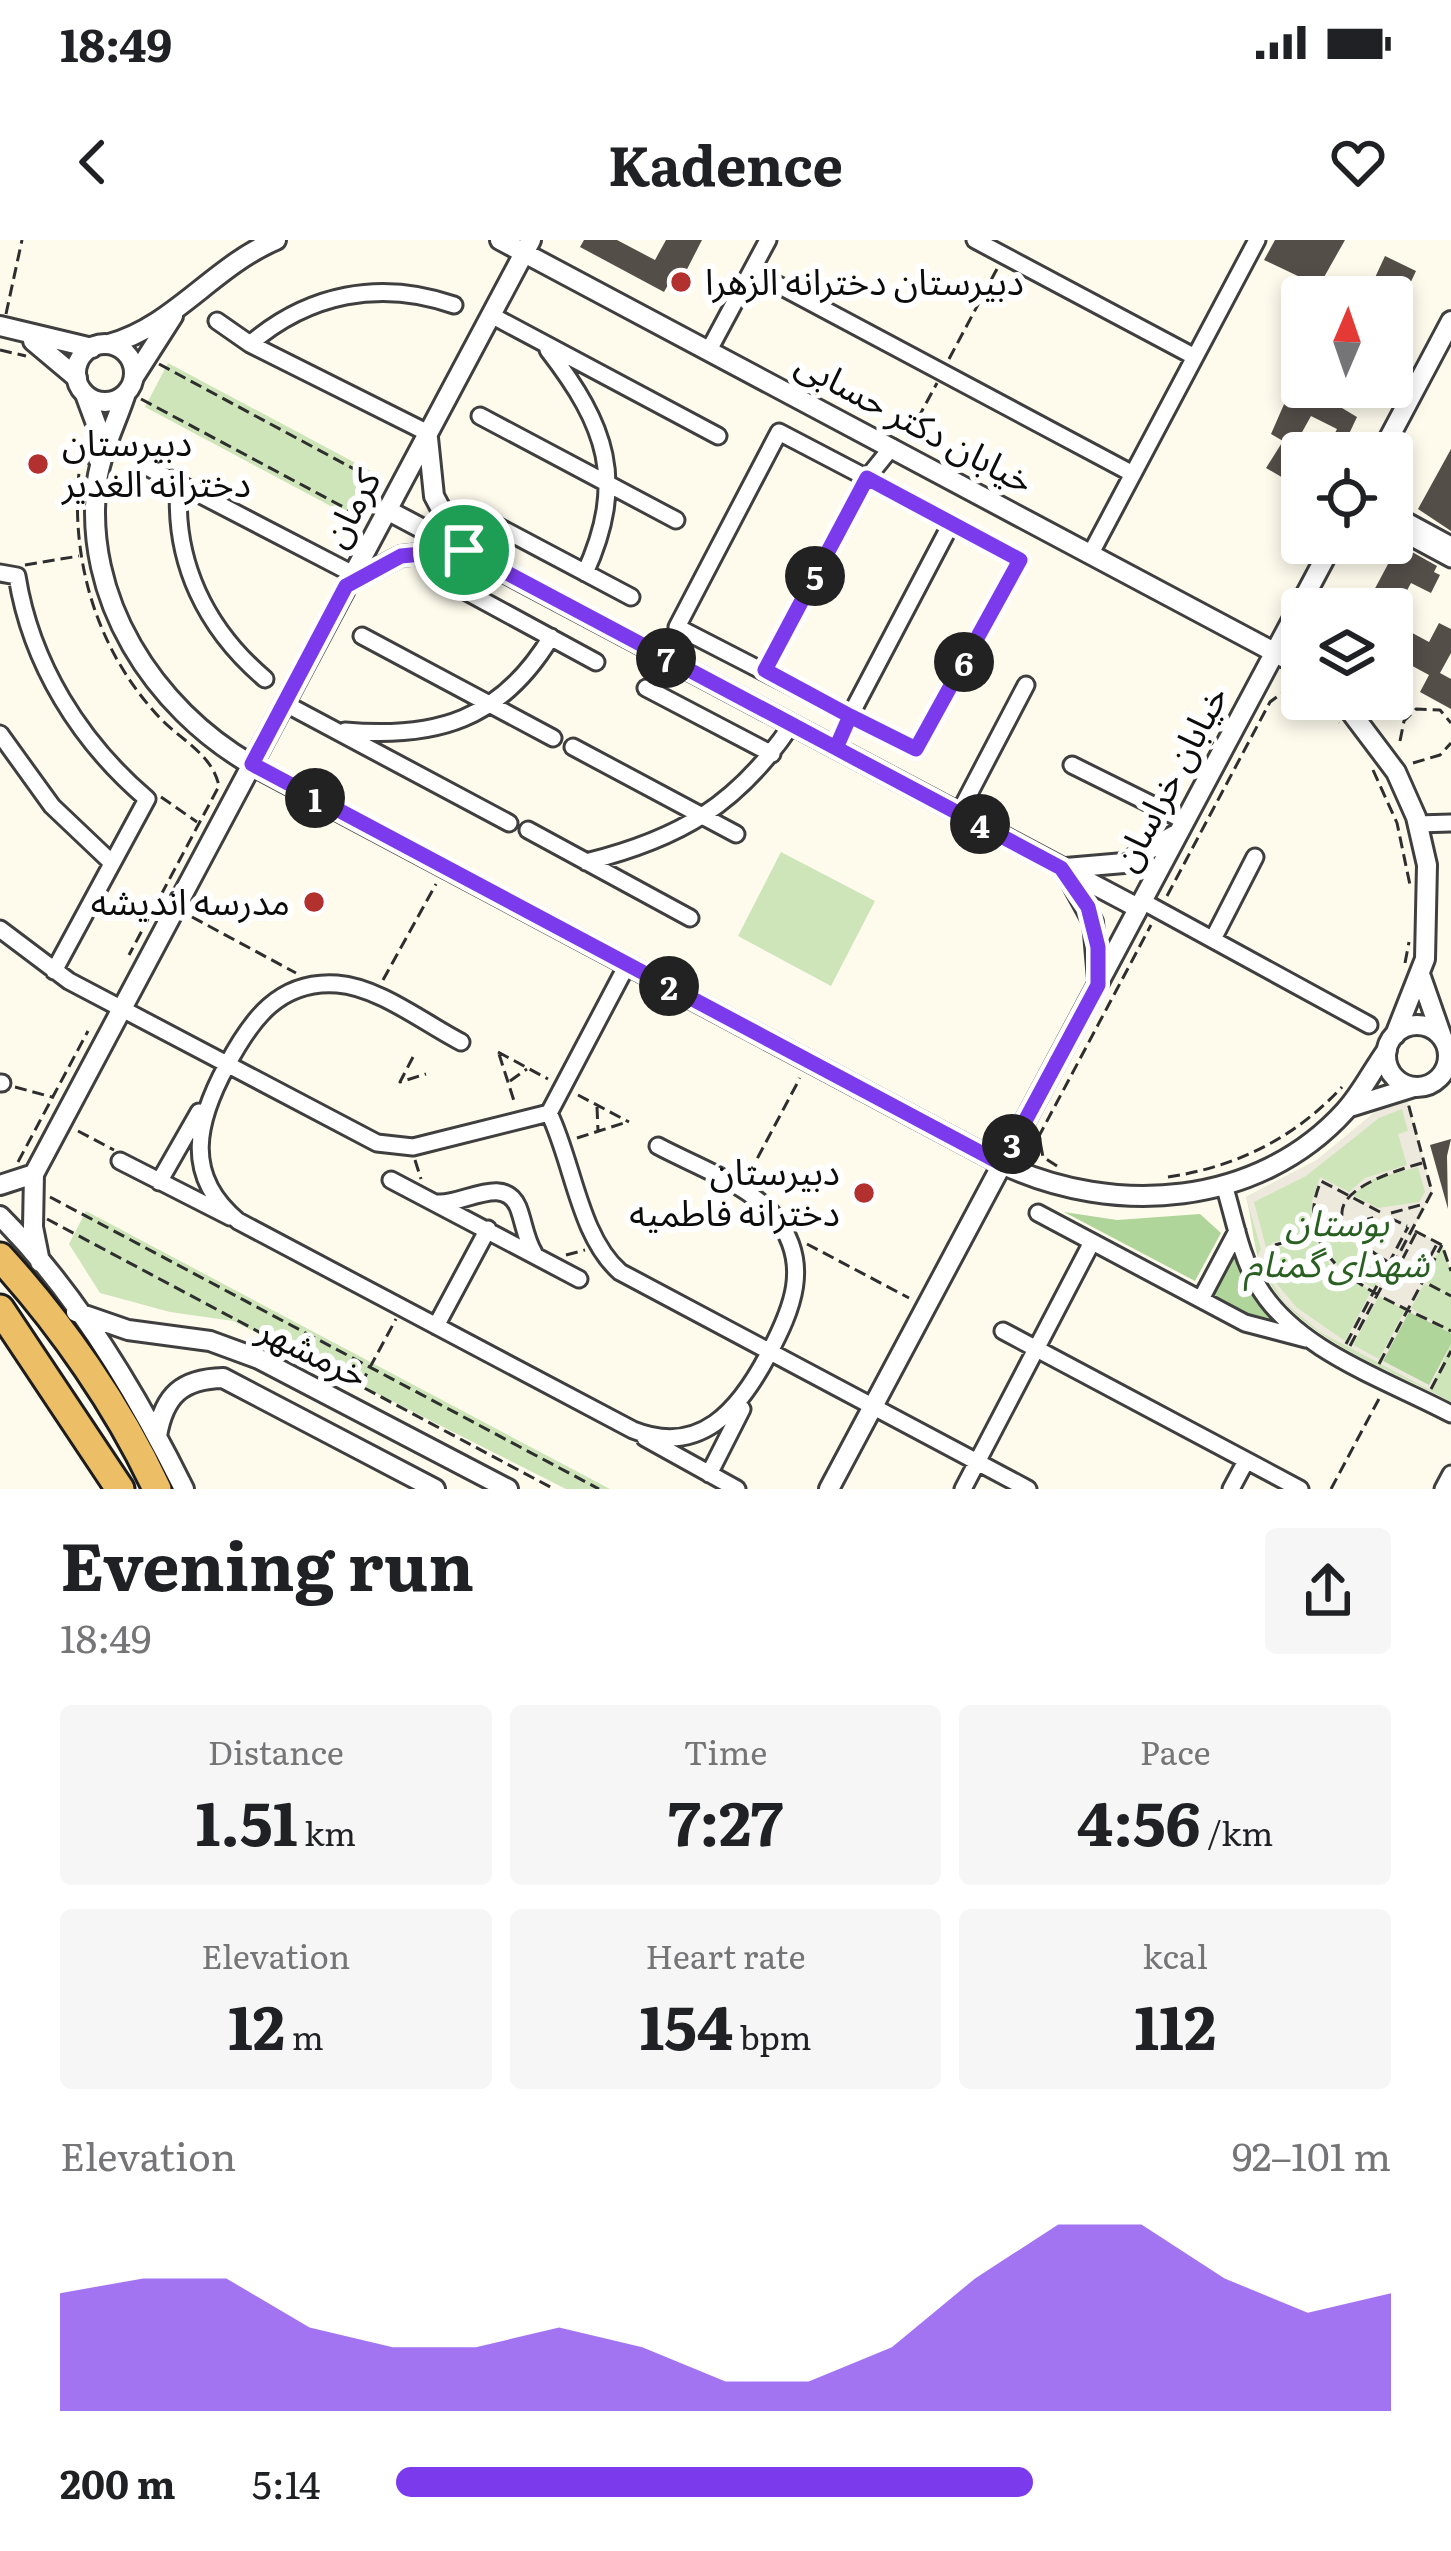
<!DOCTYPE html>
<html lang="en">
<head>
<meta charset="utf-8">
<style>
  body { margin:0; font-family:Literata,"Noto Sans Arabic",serif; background:#f6f6f6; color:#202124; height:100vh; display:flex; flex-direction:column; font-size:45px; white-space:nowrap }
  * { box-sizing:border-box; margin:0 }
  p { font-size:39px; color:#757577 }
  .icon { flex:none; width:66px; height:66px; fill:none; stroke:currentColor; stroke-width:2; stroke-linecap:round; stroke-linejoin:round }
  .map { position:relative; height:1249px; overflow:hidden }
  .sheet { display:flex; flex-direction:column; background:#fff; flex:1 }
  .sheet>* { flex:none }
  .needle { width:78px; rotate:2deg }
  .tools { position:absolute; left:1281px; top:36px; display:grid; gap:24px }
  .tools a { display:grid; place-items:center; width:132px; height:132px; border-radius:12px; background:#fff; box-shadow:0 6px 18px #0003; font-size:60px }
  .pin { position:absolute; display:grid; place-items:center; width:102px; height:102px; color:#fff; margin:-51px; border:6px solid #fff; border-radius:50%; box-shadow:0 3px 12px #0007 }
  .km { position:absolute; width:60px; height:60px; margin:-30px; border-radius:50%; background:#222; color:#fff; font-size:33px; line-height:60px; text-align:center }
  .round { display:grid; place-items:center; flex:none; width:126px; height:126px; border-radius:12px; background:#f6f6f6 }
  .head { display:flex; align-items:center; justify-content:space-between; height:204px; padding:0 60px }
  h1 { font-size:66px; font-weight:700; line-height:90px }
  .stats { display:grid; grid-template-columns:repeat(3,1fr); gap:18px; height:204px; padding:12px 60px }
  .stats div { display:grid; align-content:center; border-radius:12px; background:#f6f6f6; text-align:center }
  .stats b { font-size:60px; font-weight:700 }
  .stats small { font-size:33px; font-weight:400 }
  .stats p { font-size:33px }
  .chart { height:336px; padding:24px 60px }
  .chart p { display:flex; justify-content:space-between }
  .chart svg { width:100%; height:216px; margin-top:12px; fill:#7c3aed; opacity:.7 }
  ul { padding:0 60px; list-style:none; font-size:39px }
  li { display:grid; grid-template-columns:192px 144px 1fr; align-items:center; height:90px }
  li i { height:30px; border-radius:15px; background:#7c3aed }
  .status { display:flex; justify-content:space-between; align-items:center; height:84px; padding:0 60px; background:#fff; direction:ltr }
  .status svg { height:33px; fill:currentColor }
  header { display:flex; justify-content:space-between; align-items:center; height:156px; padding:0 60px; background:#fff; font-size:54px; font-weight:700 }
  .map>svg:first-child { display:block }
  .green { fill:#cde5b9 }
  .forest { fill:#b0d59a }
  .plaza { fill:#edeadd; fill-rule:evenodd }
  .building { fill:#544e49 }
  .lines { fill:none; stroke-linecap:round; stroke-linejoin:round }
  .minor-casing { stroke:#3f3f3f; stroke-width:21 }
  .tertiary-casing { stroke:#3f3f3f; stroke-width:24 }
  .trunk-casing { stroke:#1d1d1d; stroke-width:33 }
  .path { stroke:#2e2e2e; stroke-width:3; stroke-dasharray:12 6; stroke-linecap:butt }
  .minor { stroke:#fff; stroke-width:15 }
  .tertiary { stroke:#fff; stroke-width:18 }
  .trunk { stroke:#ecbf66; stroke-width:27 }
  .route-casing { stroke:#fff; stroke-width:24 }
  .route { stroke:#7c3aed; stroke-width:15 }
  .poi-dot { fill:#b2312e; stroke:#fff; stroke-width:4.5 }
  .labels { text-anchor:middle; stroke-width:12; stroke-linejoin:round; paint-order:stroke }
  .poi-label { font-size:36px; fill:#0c0c0c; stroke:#fff; text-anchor:start }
  .street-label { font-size:36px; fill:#0c0c0c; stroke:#fff }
  .park-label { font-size:36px; font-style:italic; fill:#2a5f22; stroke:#fff }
</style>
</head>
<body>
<div class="status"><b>18:49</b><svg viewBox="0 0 49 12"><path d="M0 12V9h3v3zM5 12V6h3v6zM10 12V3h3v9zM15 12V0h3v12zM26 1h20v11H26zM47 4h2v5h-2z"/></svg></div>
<header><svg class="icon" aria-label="back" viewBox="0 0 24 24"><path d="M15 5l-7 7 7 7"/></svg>Kadence<svg class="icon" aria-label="heart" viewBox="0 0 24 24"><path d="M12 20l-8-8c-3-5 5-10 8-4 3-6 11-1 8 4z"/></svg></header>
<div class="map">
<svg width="1451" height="1249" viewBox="0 0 1451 1249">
  <rect width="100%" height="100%" fill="#fefbed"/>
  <path class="green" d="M168 123 378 235 355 279 145 167Z
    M781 612 875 661 831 746 738 696Z
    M1407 860 1432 952 1413 989 1442 1005 1451 1031V1162C1388 1128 1293 1098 1262 1029 1254 1013 1252 978 1246 957L1317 920 1375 872Z
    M86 971 610 1249H566L233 1081 170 1072 100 1053 69 1004Z"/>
  <path class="forest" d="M1064 972 1117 980 1200 974 1221 993 1195 1041Z
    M1232 1014 1274 1078 1271 1084 1207 1057Z
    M1409 1071 1451 1093V1104L1429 1146 1383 1121Z"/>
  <path class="plaza" d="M1407 860 1432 952 1413 989 1442 1005 1423 1041 1451 1056 1424 1044 1411 1068 1451 1093 1409 1072 1383 1121 1429 1145 1451 1104 1430 1150 1320 1092 1284 1062 1257 1017 1261 1009 1246 957 1317 920 1375 872ZM1402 869 1408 891 1398 894 1407 925 1365 938 1349 952 1320 937 1312 961 1313 992 1271 1003 1273 1009 1314 998 1330 1025 1371 1051 1345 1101 1296 1067 1272 1038 1263 1019 1267 1011 1254 962 1306 936 1379 878ZM1418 927 1425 952 1419 962 1378 968 1353 955 1373 939ZM1345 989 1357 1007 1386 1024 1374 1048 1341 1030 1321 1004 1319 996ZM1379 1056 1405 1070 1379 1119 1353 1105Z"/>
  <path class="building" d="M584 0H617L655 20 666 0H702L682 39 674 34 664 52 580 7Z
    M1275 0H1345L1319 46 1264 20Z
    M1385 16 1416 31 1392 82V57H1366Z
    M1307 147 1357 177 1348 196 1361 199 1353 213H1325L1337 189 1311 176 1291 212 1302 219V249L1266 228 1283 201 1271 194 1285 162 1295 166Z
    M1451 209V291L1418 269Z
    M1405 308 1437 326 1434 332 1440 335 1431 353 1411 343 1397 369H1364L1395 311 1401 314Z
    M1392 382 1429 402 1439 383 1451 389V413L1440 433 1451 439V469L1420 452 1429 435 1392 415Z
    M1451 899 1447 916 1448 969 1430 905Z"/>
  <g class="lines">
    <g class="minor-casing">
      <path id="minor" d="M975 0 1195 117
        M752 31 1133 234
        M491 75 718 196
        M217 81 250 104 428 193
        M250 104C308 54 380 39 454 65
        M548 110C606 185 627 241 585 333
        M709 110 768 0
        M480 176 676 280
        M892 207 867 238 1020 320 916 509 850 476 952 282
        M145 226 353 334
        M179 244C173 322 206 389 265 439
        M480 277 631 357
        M1451 305 1405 280 1397 283 1399 291 1451 319
        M1091 313 1257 0
        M0 333 17 336C31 424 80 502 147 559L54 731
        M443 339 596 422
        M362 396 553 498
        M765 430 867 238 779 192 677 387 850 476 836 508
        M646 448 772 514
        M284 463 509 583
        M345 491C436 499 501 480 551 397
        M0 494 52 566 112 623
        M573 507 736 594
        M1072 525 1185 581
        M959 573 1026 445
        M1417 584 1451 583
        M528 590 690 678
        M586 622C679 599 738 565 792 484
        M1142 661 1369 785
        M0 689 69 741 377 903 413 907 549 873
        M1213 699 1255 617
        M461 802C424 783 379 747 337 744 279 740 251 780 227 825 197 880 182 935 238 981L633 1190C700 1217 739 1170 768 1115 792 1070 812 1024 776 978 749 944 695 926 658 906
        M0 843H2
        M549 873C573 922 579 996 620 1032L1028 1249
        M549 873 627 725
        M120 921 230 977
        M391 940 579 1039
        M159 942 199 872
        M1224 945C1234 977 1240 1014 1257 1044 1294 1110 1387 1140 1451 1174
        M438 963C463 965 504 934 518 967 524 982 525 998 534 1013
        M1038 973 1245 1083 1306 1099
        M1201 1059 1237 991
        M436 1086 488 989
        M1003 1091 1300 1249
        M645 1198 737 1249
        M709 1234 742 1169
        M963 1249 1092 1002
        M1231 1249 1246 1221
        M1443 1249 1451 1234"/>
    </g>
    <g class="tertiary-casing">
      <path id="tertiary" d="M500 0 1302 427
        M0 86 92 108
        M33 101 77 138
        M109 104C173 87 214 26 276 0
        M76 133a29 29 0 1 1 58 0a29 29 0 1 1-58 0Z
        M134 137 173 76
        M126 153C117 181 101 212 97 241 82 358 153 468 252 525L1002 924C1114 977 1258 967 1345 871 1361 854 1373 829 1387 810
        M85 154 98 189V219
        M428 198 434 256 461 307
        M1381 213 1451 81
        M387 270 1138 668
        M350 343 401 316 459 310
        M1341 459 1396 532 1416 577 1427 625 1425 719 1395 795
        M1066 628 1124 623 1175 595
        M1065 631 1093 682 1098 739
        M1421 737 1442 797
        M1386 816a31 31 0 1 1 62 0a31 31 0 1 1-62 0Z
        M1350 867 1414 847
        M0 945 34 934
        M0 976C75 1051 137 1154 184 1249
        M40 1022 33 987 34 934 531 0
        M76 1072 128 1090 210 1101 259 1119 508 1249
        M157 1196C164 1155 182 1139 223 1138L435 1249
        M829 1249 1333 303"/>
    </g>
    <g class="trunk-casing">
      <path id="trunk" d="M0 1017C61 1084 119 1167 157 1249
        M0 1069 120 1249"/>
    </g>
    <path class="path" d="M6 74 22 0
      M0 110 26 116
      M949 119 998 27
      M159 124 380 243
      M141 159 362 277
      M909 195 937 143
      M81 216C67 311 94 408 160 478 182 501 212 514 219 546L129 715
      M25 325 79 316
      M1312 459 1339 483
      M1400 501 1404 481 1416 469 1440 470 1451 483
      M1413 523 1440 515 1451 503
      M1373 530 1397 583 1410 645
      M161 557 197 582
      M1167 656 1270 462 1286 450 1302 452
      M192 677 296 733
      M1405 723 1409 702
      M383 740 436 644
      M498 812 548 839
      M499 814 515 864
      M413 817 400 842 426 834
      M510 841 527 829
      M15 847 52 857
      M578 855 629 882
      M597 867 598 891
      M78 891 114 910
      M577 898 627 882
      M415 920 421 939
      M18 922 88 791
      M1422 923C1265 967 1374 1015 1451 1056
      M1057 926 1043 917 1039 896 1151 685
      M749 934 800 838
      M1168 937C1236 927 1295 898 1342 847
      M50 957 599 1249
      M1380 972 1321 941C1284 1027 1392 1060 1451 1091
      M1391 973 1424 964
      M1390 978 1407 986
      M47 979 554 1249
      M1415 991 1442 1005 1451 1031
      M807 1004 909 1058
      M1275 1005 1379 976
      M566 1015 585 1010
      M1398 1020 1421 1032
      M1402 1020 1417 991
      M1422 1032 1437 1004
      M1346 1104 1408 987
      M1350 1106 1432 952 1408 863
      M1379 1124 1442 1005
      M361 1144 396 1079
      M1431 1149 1451 1111
      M1331 1249 1381 1155"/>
    <use href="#minor" class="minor"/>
    <use href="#tertiary" class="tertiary"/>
    <use href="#trunk" class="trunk"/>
  </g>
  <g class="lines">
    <g class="route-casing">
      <path id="route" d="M464 310 401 316 346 346 252 524 1002 924 1098 745V707L1088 667 1061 628 836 508 850 476 765 430 867 238 1020 320 916 509 850 476 836 508 464 310"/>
    </g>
    <use href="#route" class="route"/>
  </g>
  <g class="poi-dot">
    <circle cx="681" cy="42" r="12"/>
    <circle cx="38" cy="224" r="12"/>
    <circle cx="314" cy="662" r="12"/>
    <circle cx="864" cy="953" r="12"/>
  </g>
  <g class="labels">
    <g class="poi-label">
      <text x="705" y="55">دبیرستان دخترانه الزهرا</text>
      <text x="62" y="216">دبیرستان<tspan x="62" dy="41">دخترانه الغدیر</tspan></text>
      <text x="290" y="675" text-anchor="end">مدرسه اندیشه</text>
      <text x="840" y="945" text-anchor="end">دبیرستان<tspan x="840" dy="41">دخترانه فاطمیه</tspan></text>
    </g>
    <g class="street-label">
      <text transform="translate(915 182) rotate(28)" y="13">خیابان دکتر حسابی</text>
      <text transform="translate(351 268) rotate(-62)" y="13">کرمان</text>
      <text transform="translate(1170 538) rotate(-62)" y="13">خیابان خراسان</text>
      <text transform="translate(313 1112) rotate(26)" y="13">خرمشهر</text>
    </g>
    <g class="park-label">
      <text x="1337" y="996">بوستان<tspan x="1337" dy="41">شهدای گمنام</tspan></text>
    </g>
  </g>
</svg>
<div class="tools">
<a><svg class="needle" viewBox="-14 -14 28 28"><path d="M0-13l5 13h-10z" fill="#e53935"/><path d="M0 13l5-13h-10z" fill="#757577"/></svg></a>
<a><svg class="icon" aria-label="locate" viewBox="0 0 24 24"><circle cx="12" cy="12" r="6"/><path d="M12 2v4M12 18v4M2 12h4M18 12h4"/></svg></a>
<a><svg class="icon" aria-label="layers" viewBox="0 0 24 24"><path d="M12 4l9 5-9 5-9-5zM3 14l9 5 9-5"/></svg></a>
</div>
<div class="pin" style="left:464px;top:310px;background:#1e9e55"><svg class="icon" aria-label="arrive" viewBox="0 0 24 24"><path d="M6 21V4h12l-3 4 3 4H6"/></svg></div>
<b class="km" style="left:315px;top:558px">1</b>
<b class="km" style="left:669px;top:746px">2</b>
<b class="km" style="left:1012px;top:904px">3</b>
<b class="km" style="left:980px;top:584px">4</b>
<b class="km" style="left:815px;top:336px">5</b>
<b class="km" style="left:964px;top:422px">6</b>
<b class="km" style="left:666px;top:418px">7</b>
</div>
<section class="sheet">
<div class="head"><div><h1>Evening run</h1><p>18:49</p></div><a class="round"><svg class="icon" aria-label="share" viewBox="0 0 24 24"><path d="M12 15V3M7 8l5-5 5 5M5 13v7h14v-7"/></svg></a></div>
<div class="stats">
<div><p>Distance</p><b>1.51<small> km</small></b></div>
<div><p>Time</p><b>7:27</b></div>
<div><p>Pace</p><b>4:56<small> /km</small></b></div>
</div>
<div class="stats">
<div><p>Elevation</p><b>12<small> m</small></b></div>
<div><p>Heart rate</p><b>154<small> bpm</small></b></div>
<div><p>kcal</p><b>112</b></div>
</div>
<div class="chart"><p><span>Elevation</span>92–101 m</p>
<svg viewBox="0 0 160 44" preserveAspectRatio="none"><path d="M0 44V20L10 17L20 17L30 27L40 31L50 31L60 27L70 31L80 38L90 38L100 31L110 17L120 6L130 6L140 17L150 24L160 20V44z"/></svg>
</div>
<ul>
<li><b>200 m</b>5:14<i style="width:64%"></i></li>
</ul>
</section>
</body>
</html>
